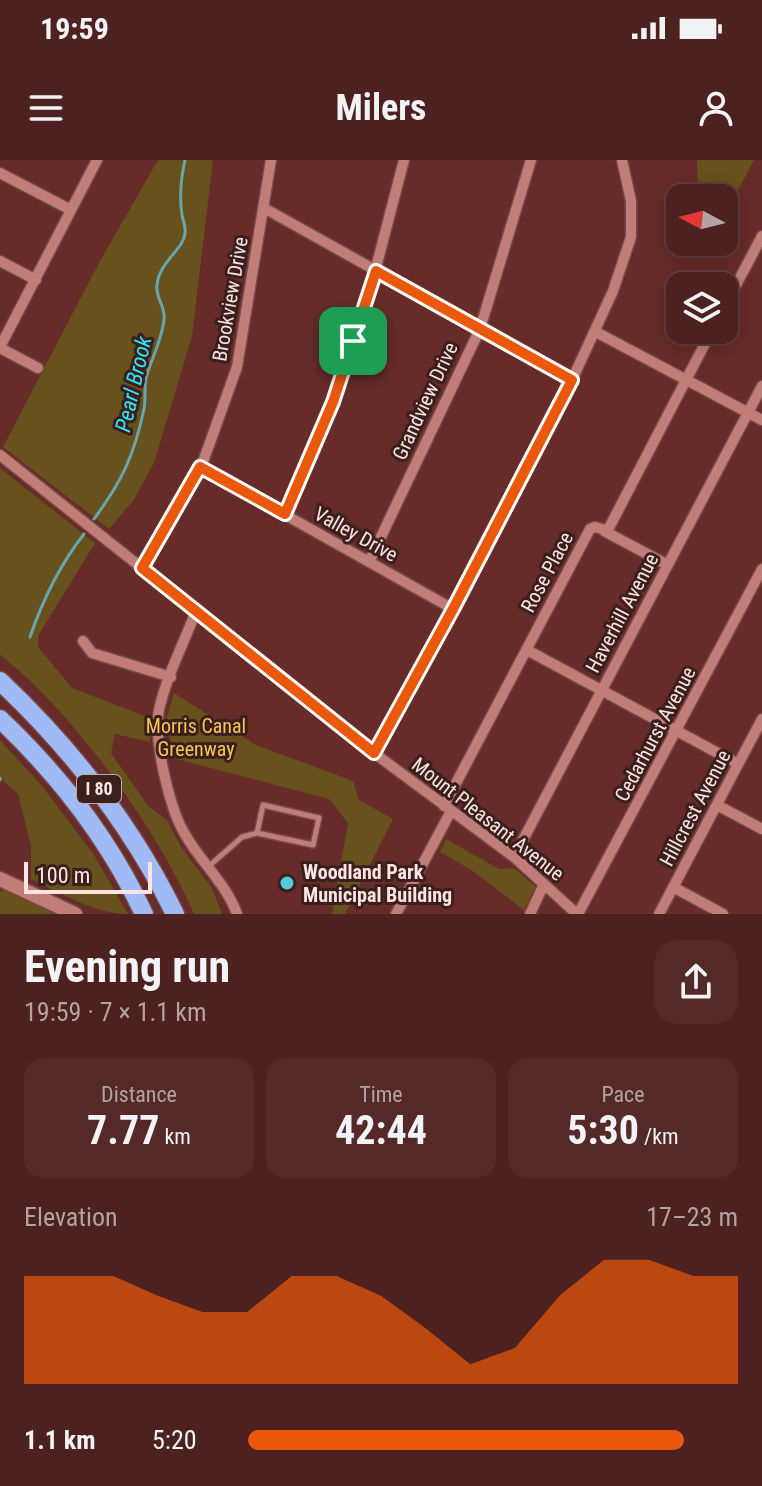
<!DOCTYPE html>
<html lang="en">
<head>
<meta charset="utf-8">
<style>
  body { margin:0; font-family:"Roboto Condensed",sans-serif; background:#542928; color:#f1f3f6; height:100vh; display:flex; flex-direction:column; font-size:30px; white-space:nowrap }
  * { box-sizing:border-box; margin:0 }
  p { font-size:26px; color:#b3a3a4 }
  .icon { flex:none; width:44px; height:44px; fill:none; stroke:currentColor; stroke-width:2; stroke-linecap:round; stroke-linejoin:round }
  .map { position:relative; height:754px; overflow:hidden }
  .side { display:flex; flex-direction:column; background:#4d211f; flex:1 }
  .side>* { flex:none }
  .needle { width:52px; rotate:277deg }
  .tools { position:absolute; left:666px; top:24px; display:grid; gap:16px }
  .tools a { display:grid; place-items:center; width:72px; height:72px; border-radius:16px; background:#4d211f; box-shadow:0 4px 20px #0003,0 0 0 2px #643e3d; font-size:40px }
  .scale { position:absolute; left:24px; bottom:20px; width:128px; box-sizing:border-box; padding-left:8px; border:4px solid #fbe4e2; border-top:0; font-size:22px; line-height:28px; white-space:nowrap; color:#fbe4e2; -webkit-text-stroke:6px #3a1f1d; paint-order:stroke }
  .pin { position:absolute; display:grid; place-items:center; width:68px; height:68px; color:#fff; margin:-34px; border-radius:16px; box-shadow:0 4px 12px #0006 }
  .round { display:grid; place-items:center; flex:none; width:84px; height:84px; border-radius:24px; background:#542928 }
  .overview { display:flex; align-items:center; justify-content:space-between; height:136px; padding:0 24px }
  h1 { font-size:44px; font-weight:700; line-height:60px }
  .figures { display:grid; grid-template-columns:repeat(3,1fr); gap:12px; height:136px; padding:8px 24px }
  .figures div { display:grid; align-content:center; border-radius:20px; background:#542928; text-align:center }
  .figures b { font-size:40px; font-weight:700 }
  .figures small { font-size:22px; font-weight:400 }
  .figures p { font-size:22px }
  .chart { height:224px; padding:16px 24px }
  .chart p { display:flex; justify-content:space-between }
  .chart svg { width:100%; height:144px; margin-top:8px; fill:#ea580c; opacity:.7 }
  ul { padding:0 24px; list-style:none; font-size:26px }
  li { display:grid; grid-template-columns:128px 96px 1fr; align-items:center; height:60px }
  li i { height:20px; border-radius:10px; background:#ea580c }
  .status { display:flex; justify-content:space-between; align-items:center; height:56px; padding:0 40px; background:#4d211f; direction:ltr }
  .status svg { height:22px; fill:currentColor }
  header { display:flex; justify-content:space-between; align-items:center; height:104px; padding:0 24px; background:#4d211f; font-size:36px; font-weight:700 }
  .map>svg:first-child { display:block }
  .green { fill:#67511d }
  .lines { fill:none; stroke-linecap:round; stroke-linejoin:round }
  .stream { stroke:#68a5ac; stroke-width:3 }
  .lane-casing { stroke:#774847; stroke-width:8 }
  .street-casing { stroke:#774847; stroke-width:13 }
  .secondary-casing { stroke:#774847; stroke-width:17 }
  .highway-casing { stroke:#774847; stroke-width:21 }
  .lane { stroke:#c17e78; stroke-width:5 }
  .street { stroke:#c17e78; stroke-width:10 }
  .secondary { stroke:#c17e78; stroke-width:14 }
  .highway { stroke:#9fbaf5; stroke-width:18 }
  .route-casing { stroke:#fff; stroke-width:16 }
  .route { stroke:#ea580c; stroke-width:10 }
  .poi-dot { fill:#52cbd9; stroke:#3a1f1d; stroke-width:3 }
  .labels { text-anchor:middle; stroke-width:6; stroke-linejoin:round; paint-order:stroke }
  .shield { fill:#3a1f1d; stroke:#c1a9a7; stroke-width:2 }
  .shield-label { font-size:18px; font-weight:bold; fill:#fbe4e2 }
  .street-label { font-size:20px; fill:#fbe4e2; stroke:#3a1f1d }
  .park-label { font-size:20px; fill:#f7c655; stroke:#3a1f1d }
  .poi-label { font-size:20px; font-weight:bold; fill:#fbe4e2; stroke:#3a1f1d; text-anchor:start }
  .water-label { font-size:22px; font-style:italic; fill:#2deafc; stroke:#3a1f1d }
</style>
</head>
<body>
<div class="status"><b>19:59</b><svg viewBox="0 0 49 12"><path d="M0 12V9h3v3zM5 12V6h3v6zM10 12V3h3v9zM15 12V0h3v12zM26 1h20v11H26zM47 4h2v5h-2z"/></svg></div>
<header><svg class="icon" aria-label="menu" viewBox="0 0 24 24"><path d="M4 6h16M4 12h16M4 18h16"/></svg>Milers<svg class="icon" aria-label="person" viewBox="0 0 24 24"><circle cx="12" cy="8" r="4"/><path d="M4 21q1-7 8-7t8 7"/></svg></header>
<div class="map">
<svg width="762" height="754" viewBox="0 0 762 754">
  <rect width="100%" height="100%" fill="#672c29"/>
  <path class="green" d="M158 0H213L192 176 154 303 133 341 109 369 3 287 100 101Z
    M697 0H754L724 57V38H698Z
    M0 308 95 383 38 476V487L72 528 150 558V582L115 574 111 593 149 647 167 660 181 687 212 728 222 754H194C158 670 72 550 0 495Z
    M174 533 256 585 353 621 359 640 393 659 345 754H332L348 663 329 639 173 598 167 557Z
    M0 580 42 626 94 695 128 754C94 754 62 733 31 719V686L18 634 0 618Z
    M446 679 499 709 514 708 536 727 524 750 470 709 440 692Z
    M3 730 56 754H0V733Z"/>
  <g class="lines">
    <path class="stream" d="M94 359C122 321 134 296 144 249 146 239 144 228 146 218 151 199 162 180 164 160 166 146 155 138 157 125 159 102 184 89 185 73 186 66 183 61 182 55 179 36 181 18 185 0
      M30 477C43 439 59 406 84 374
      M0 620V618"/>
    <g class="lane-casing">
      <path id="lane" d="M208 707 242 677 257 673 313 685 319 658 263 645 257 673"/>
    </g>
    <g class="street-casing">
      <path id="street" d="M0 13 71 50
        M264 48 572 220
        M0 101 36 120
        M724 148 762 76
        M596 172 762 260
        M0 187 97 0
        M0 188 38 208
        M0 295 374 593 514 697 577 754
        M200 307 453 449
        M285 354 333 242 373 119 404 0
        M604 371 668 405
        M369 402 480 169 531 0
        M142 408 204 299 237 207 271 0
        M196 451C184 483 166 517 159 550 153 579 170 651 186 676 201 702 227 725 237 754
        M83 481 92 493 171 517
        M527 490 738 604
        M374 593 453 449 572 220 613 131 631 77V41L622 0
        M717 645 762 669
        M444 646 590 369 595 367 606 370 610 366 712 170
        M514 697 762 226
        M673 727 723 754
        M396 754 451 651
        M530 754 544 724
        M578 754 762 409
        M659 754 762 559"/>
    </g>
    <g class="secondary-casing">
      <path id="secondary" d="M0 719 75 754"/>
    </g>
    <g class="highway-casing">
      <path id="highway" d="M0 521C72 589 131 664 175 754
        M0 559C58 614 110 681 144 754"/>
    </g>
    <use href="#lane" class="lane"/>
    <use href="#street" class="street"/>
    <use href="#secondary" class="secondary"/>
    <use href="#highway" class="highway"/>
  </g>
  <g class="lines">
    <g class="route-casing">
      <path id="route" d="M376 111 572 220 453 449 374 593 142 408 200 307 285 354 333 242Z"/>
    </g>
    <use href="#route" class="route"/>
  </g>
  <circle class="poi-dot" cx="287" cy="723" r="8"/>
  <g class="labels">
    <rect class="shield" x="77" y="615" width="44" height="28" rx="6"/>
    <g class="shield-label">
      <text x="99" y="635">I 80</text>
    </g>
    <g class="street-label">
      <text transform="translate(230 139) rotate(-80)" y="7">Brookview Drive</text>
      <text transform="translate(425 241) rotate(-65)" y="7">Grandview Drive</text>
      <text transform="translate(356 374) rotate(29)" y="7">Valley Drive</text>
      <text transform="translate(547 412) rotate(-62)" y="7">Rose Place</text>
      <text transform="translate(622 453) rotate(-62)" y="7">Haverhill Avenue</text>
      <text transform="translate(655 574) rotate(-62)" y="7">Cedarhurst Avenue</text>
      <text transform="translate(695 648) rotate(-62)" y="7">Hillcrest Avenue</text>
      <text transform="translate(488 659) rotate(38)" y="7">Mount Pleasant Avenue</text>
    </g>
    <g class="park-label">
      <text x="196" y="573">Morris Canal<tspan x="196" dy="23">Greenway</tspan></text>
    </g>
    <g class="poi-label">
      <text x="303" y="719">Woodland Park<tspan x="303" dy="23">Municipal Building</tspan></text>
    </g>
    <g class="water-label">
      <text transform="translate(133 224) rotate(-77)" y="8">Pearl Brook</text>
    </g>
  </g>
</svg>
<div class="tools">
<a><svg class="needle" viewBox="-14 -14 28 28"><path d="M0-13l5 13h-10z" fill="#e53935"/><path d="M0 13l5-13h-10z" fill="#b3a3a4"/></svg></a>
<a><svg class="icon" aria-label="layers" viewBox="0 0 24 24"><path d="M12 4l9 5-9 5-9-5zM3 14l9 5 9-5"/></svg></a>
</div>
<div class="scale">100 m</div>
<div class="pin" style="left:353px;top:181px;background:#1e9e55"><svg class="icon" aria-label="arrive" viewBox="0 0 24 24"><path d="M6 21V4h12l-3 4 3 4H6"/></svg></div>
</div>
<section class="side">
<div class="overview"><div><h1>Evening run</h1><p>19:59 · 7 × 1.1 km</p></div><a class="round"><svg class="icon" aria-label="share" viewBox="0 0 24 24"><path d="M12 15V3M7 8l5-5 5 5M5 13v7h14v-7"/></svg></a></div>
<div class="figures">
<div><p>Distance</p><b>7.77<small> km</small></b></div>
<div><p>Time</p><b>42:44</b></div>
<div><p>Pace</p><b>5:30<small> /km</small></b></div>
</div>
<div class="chart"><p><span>Elevation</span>17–23 m</p>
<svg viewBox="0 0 160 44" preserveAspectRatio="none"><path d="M0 44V11L10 11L20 11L30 17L40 22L50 22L60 11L70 11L80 17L90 27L100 38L110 33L120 17L130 6L140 6L150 11L160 11V44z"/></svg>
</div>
<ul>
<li><b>1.1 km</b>5:20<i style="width:89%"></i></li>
</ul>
</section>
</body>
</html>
